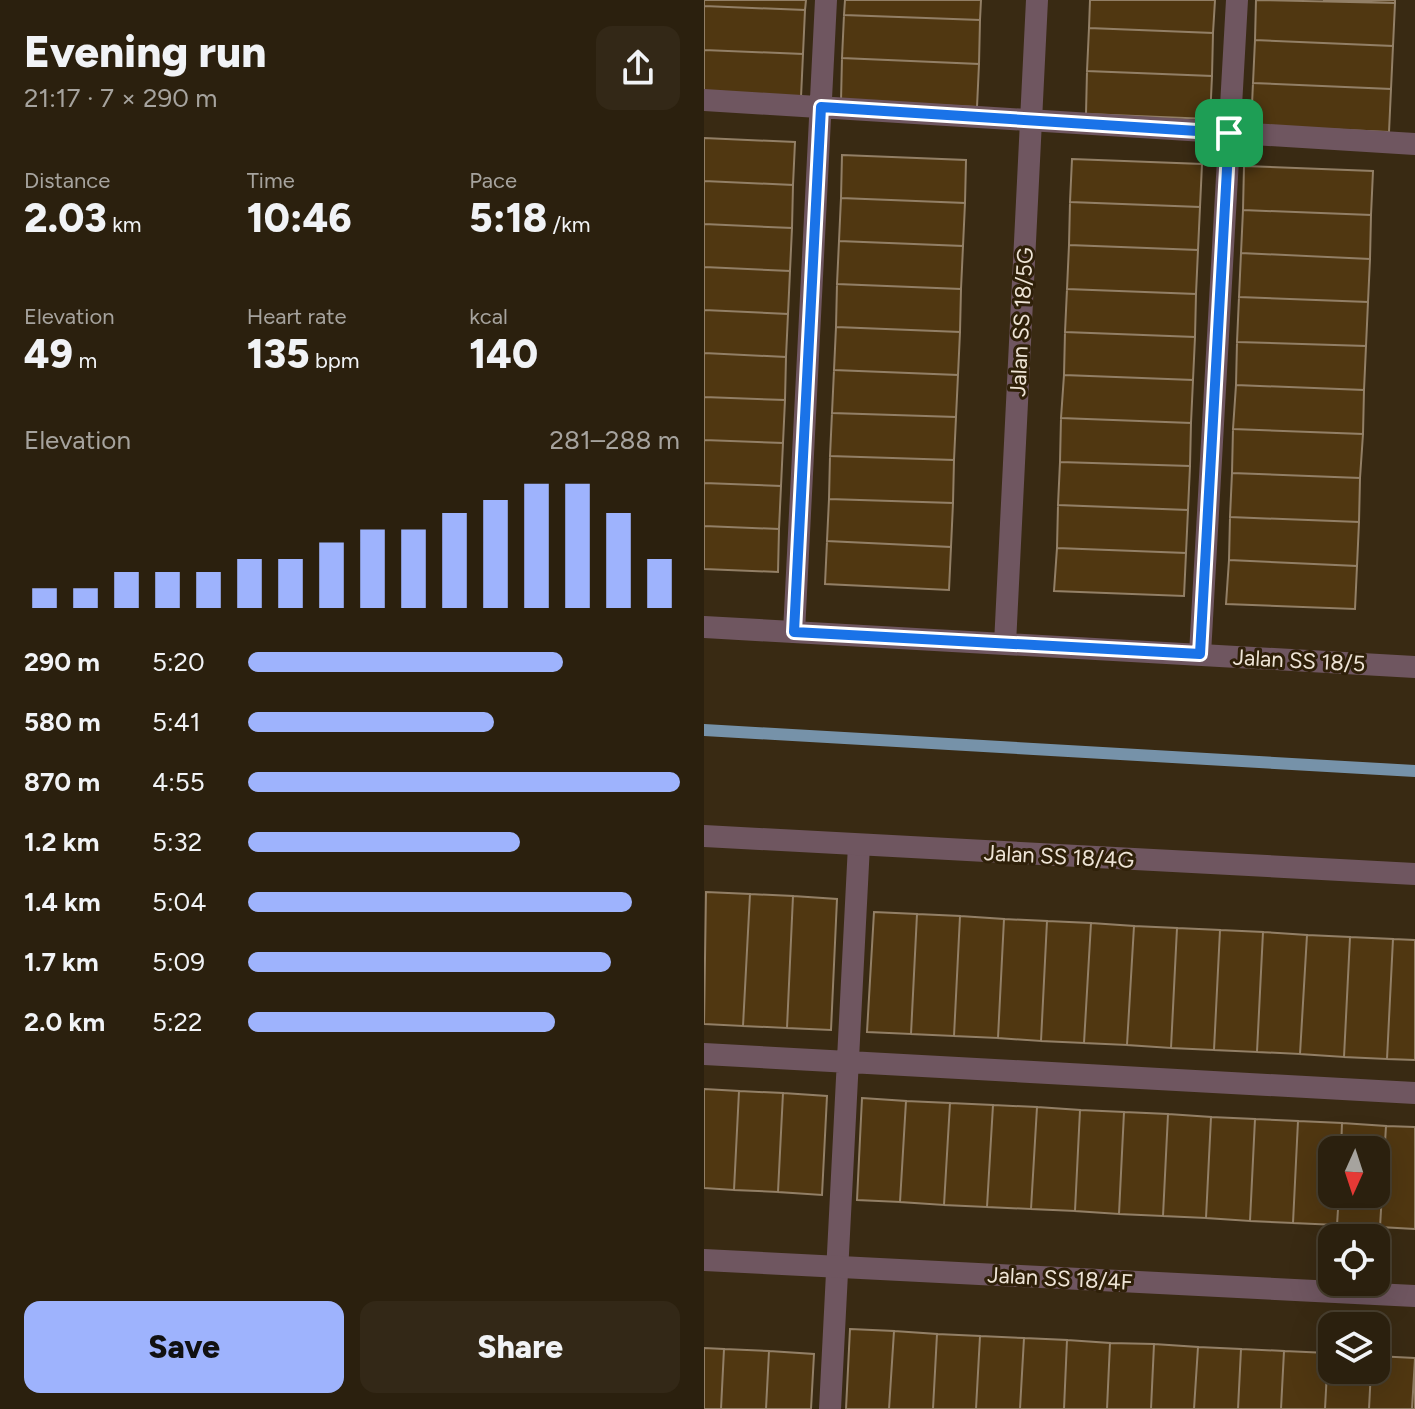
<!DOCTYPE html>
<html lang="en">
<head>
<meta charset="utf-8">
<style>
  body { margin:0; font-family:Figtree,sans-serif; background:#332817; color:#f1f3f6; height:100vh; display:flex; flex-direction:column; font-size:30px; white-space:nowrap }
  * { box-sizing:border-box; margin:0 }
  p { font-size:26px; color:#a6a39e }
  .icon { flex:none; width:44px; height:44px; fill:none; stroke:currentColor; stroke-width:2; stroke-linecap:round; stroke-linejoin:round }
  .map { position:relative; flex:1; overflow:hidden }
  .details { display:flex; flex-direction:column; background:#2b200e; width:704px }
  .details>* { flex:none }
  .needle { width:52px; rotate:183deg }
  .buttons { position:absolute; left:614px; top:1136px; display:grid; gap:16px }
  .buttons a { display:grid; place-items:center; width:72px; height:72px; border-radius:16px; background:#2b200e; box-shadow:0 8px 32px #0002,0 0 0 2px #473e2e; font-size:40px }
  .pin { position:absolute; display:grid; place-items:center; width:68px; height:68px; color:#fff; margin:-34px; border-radius:16px; box-shadow:0 4px 12px #0006 }
  .round { display:grid; place-items:center; flex:none; width:84px; height:84px; border-radius:16px; background:#332817 }
  .head { display:flex; align-items:center; justify-content:space-between; height:136px; padding:0 24px }
  h1 { font-size:44px; font-weight:800; line-height:60px }
  .figures { display:grid; grid-template-columns:repeat(3,1fr); gap:12px; height:136px; padding:8px 24px }
  .figures div { display:grid; align-content:center }
  .figures b { font-size:40px; font-weight:800 }
  .figures small { font-size:22px; font-weight:400 }
  .figures p { font-size:22px }
  .chart { height:224px; padding:16px 24px }
  .chart p { display:flex; justify-content:space-between }
  .chart svg { width:100%; height:144px; margin-top:8px; stroke:#9eb3fd; stroke-width:6 }
  .primary-button { display:flex; gap:16px; margin-top:auto; padding:16px 24px }
  .primary-button a { flex:1; height:92px; border-radius:16px; background:#9eb3fd; color:#111; font-size:32px; font-weight:800; line-height:92px; text-align:center }
  .primary-button a+a { background:#332817; color:#f1f3f6 }
  ul { padding:0 24px; list-style:none; font-size:26px }
  li { display:grid; grid-template-columns:128px 96px 1fr; align-items:center; height:60px }
  li i { height:20px; border-radius:10px; background:#9eb3fd }
  main { display:flex; flex:1; min-height:0 }
  .map>svg:first-child { display:block }
  .lines { fill:none; stroke-linecap:round; stroke-linejoin:round }
  .stream { stroke:#7692a9; stroke-width:12 }
  .building { fill:#503711; stroke:#927f66; stroke-width:2 }
  .service { stroke:#6f5660; stroke-width:22 }
  .minor { stroke:#6f5660; stroke-width:22 }
  .route-casing { stroke:#fff; stroke-width:16 }
  .route { stroke:#1a73e8; stroke-width:10 }
  .labels { text-anchor:middle; stroke-width:6; stroke-linejoin:round; paint-order:stroke }
  .street-label { font-size:22px; fill:#eee4d6; stroke:#2f2009 }
</style>
</head>
<body>
<main>
<section class="details">
<div class="head"><div><h1>Evening run</h1><p>21:17 · 7 × 290 m</p></div><a class="round"><svg class="icon" aria-label="share" viewBox="0 0 24 24"><path d="M12 15V3M7 8l5-5 5 5M5 13v7h14v-7"/></svg></a></div>
<div class="figures">
<div><p>Distance</p><b>2.03<small> km</small></b></div>
<div><p>Time</p><b>10:46</b></div>
<div><p>Pace</p><b>5:18<small> /km</small></b></div>
</div>
<div class="figures">
<div><p>Elevation</p><b>49<small> m</small></b></div>
<div><p>Heart rate</p><b>135<small> bpm</small></b></div>
<div><p>kcal</p><b>140</b></div>
</div>
<div class="chart"><p><span>Elevation</span>281–288 m</p>
<svg viewBox="0 0 160 44" preserveAspectRatio="none"><path d="M5 44V38M15 44V38M25 44V33M35 44V33M45 44V33M55 44V29M65 44V29M75 44V24M85 44V20M95 44V20M105 44V15M115 44V11M125 44V6M135 44V6M145 44V15M155 44V29"/></svg>
</div>
<ul>
<li><b>290 m</b>5:20<i style="width:73%"></i></li>
<li><b>580 m</b>5:41<i style="width:57%"></i></li>
<li><b>870 m</b>4:55<i style="width:100%"></i></li>
<li><b>1.2 km</b>5:32<i style="width:63%"></i></li>
<li><b>1.4 km</b>5:04<i style="width:89%"></i></li>
<li><b>1.7 km</b>5:09<i style="width:84%"></i></li>
<li><b>2.0 km</b>5:22<i style="width:71%"></i></li>
</ul>
<div class="primary-button"><a>Save</a><a>Share</a></div>
</section>
<div class="map">
<svg width="711" height="1409" viewBox="0 0 711 1409">
  <rect width="100%" height="100%" fill="#392a13"/>
  <g class="lines">
    <path class="stream" d="M0 730 711 771"/>
  </g>
  <path class="building" d="M0 0H102L101 10 0 6Z
    M141 0H277L276 20 140 15Z
    M386 0H511L509 33 385 28Z
    M552 0 691 3 689 46 551 40Z
    M619 0H691V3Z
    M0 6 101 10 99 54 0 50Z
    M140 15 276 20 275 64 138 58Z
    M385 28 509 33 508 76 383 71Z
    M551 40 689 46 687 89 549 83Z
    M0 50 99 54 97 97 0 93Z
    M138 58 275 64 273 107 137 101Z
    M383 71 508 76 506 119 382 114Z
    M549 83 687 89 685 132 547 126Z
    M0 138 91 142 89 185 0 181Z
    M138 155 262 160 261 203 137 198Z
    M368 159 498 164 496 207 366 202Z
    M540 166 669 171 667 215 539 210Z
    M0 181 89 185 88 228 0 224Z
    M137 198 261 203 259 246 135 241Z
    M366 202 496 207 494 250 365 245Z
    M539 210 667 215 666 259 537 253Z
    M0 224 88 228 86 271 0 267Z
    M135 241 259 246 257 289 133 284Z
    M365 245 494 250 492 294 363 289Z
    M537 253 666 259 664 302 535 297Z
    M0 267 86 271 84 314 0 310Z
    M133 284 257 289 256 332 132 327Z
    M363 289 492 294 491 337 361 332Z
    M535 297 664 302 662 346 533 342Z
    M0 310 84 314 82 357 0 353Z
    M132 327 256 332 254 375 130 370Z
    M361 332 491 337 489 380 360 375Z
    M533 342 662 346 660 390 532 385Z
    M0 353 82 357 81 400 0 397Z
    M130 370 254 375 252 417 128 413Z
    M360 375 489 380 487 423 357 418Z
    M532 385 660 390 659 434 529 429Z
    M0 397 81 400 79 443 0 440Z
    M128 413 252 417 250 460 126 456Z
    M357 418 487 423 486 466 356 462Z
    M529 429 659 434 656 478 528 473Z
    M0 440 79 443 77 486 0 483Z
    M126 456 250 460 249 503 125 499Z
    M356 462 486 466 484 510 354 505Z
    M528 473 656 478 655 522 526 517Z
    M0 483 77 486 75 529 0 526Z
    M125 499 249 503 247 547 123 541Z
    M354 505 484 510 482 553 353 548Z
    M526 517 655 522 653 566 525 560Z
    M0 526 75 529 74 572 0 569Z
    M123 541 247 547 245 590 121 584Z
    M353 548 482 553 480 596 350 591Z
    M525 560 653 566 651 609 522 604Z
    M2 892 46 894 39 1026 0 1024Z
    M46 894 89 896 83 1028 39 1026Z
    M89 896 133 899 127 1030 83 1028Z
    M170 912 213 914 207 1034 163 1032Z
    M213 914 256 916 250 1036 207 1034Z
    M256 916 300 919 294 1038 250 1036Z
    M300 919 343 921 337 1041 294 1038Z
    M343 921 387 923 380 1043 337 1041Z
    M387 923 430 926 423 1045 380 1043Z
    M430 926 473 928 467 1048 423 1045Z
    M473 928 516 930 510 1050 467 1048Z
    M516 930 559 932 553 1052 510 1050Z
    M559 932 603 935 596 1054 553 1052Z
    M603 935 646 937 640 1057 596 1054Z
    M646 937 689 939 683 1059 640 1057Z
    M689 939 711 940V1060L683 1059Z
    M0 1089 35 1091 30 1190 0 1188Z
    M35 1091 79 1093 74 1192 30 1190Z
    M79 1093 123 1096 118 1195 74 1192Z
    M158 1098 202 1101 196 1202 153 1200Z
    M202 1101 246 1103 240 1205 196 1202Z
    M246 1103 289 1105 283 1207 240 1205Z
    M289 1105 333 1107 327 1209 283 1207Z
    M333 1107 376 1110 371 1211 327 1209Z
    M376 1110 420 1112 415 1214 371 1211Z
    M420 1112 464 1114 459 1216 415 1214Z
    M464 1114 507 1117 502 1218 459 1216Z
    M507 1117 551 1119 546 1221 502 1218Z
    M551 1119 594 1121 589 1223 546 1221Z
    M594 1121 638 1123 637 1150H628V1194H635L633 1225 589 1223Z
    M638 1123 682 1126 676 1227 633 1225 635 1194H672V1150H637Z
    M682 1126 711 1127V1229L676 1227Z
    M146 1329 190 1331 185 1409H142Z
    M190 1331 233 1334 229 1409H185Z
    M233 1334 276 1336 272 1409H229Z
    M276 1336 320 1338 316 1409H272Z
    M320 1338 363 1340 360 1409H316Z
    M363 1340 406 1343 403 1409H360Z
    M406 1343 450 1344 447 1409H403Z
    M450 1344 494 1347 490 1409H447Z
    M494 1347 537 1349 534 1409H490Z
    M0 1348 20 1349 17 1409H0Z
    M20 1349 65 1351 62 1409H17Z
    M537 1349 580 1351 577 1409H534Z
    M65 1351 110 1354 107 1409H62Z
    M580 1351 624 1353 621 1409H577Z
    M624 1353 628 1354V1370H667L665 1409H621Z
    M672 1356 711 1358 708 1409H665L667 1370H672Z
    M711 1358V1409H708Z"/>
  <g class="lines">
    <path class="service" d="M0 100 711 144
      M90 632 122 0
      M496 654 533 0
      M0 1054 711 1093
      M126 1409 155 845"/>
    <path class="minor" d="M0 627 711 667
      M301 644 333 0
      M0 836 711 874
      M0 1260 711 1296"/>
  </g>
  <g class="lines">
    <g class="route-casing">
      <path id="route" d="M117 107 525 133 496 654 90 632Z"/>
    </g>
    <use href="#route" class="route"/>
  </g>
  <g class="labels">
    <g class="street-label">
      <text transform="translate(317 322) rotate(-87)" y="8">Jalan SS 18/5G</text>
      <text transform="translate(595 660) rotate(3)" y="8">Jalan SS 18/5</text>
      <text transform="translate(355 856) rotate(3)" y="8">Jalan SS 18/4G</text>
      <text transform="translate(356 1278) rotate(3)" y="8">Jalan SS 18/4F</text>
    </g>
  </g>
</svg>
<div class="buttons">
<a><svg class="needle" viewBox="-14 -14 28 28"><path d="M0-13l5 13h-10z" fill="#e53935"/><path d="M0 13l5-13h-10z" fill="#a6a39e"/></svg></a>
<a><svg class="icon" aria-label="locate" viewBox="0 0 24 24"><circle cx="12" cy="12" r="6"/><path d="M12 2v4M12 18v4M2 12h4M18 12h4"/></svg></a>
<a><svg class="icon" aria-label="layers" viewBox="0 0 24 24"><path d="M12 4l9 5-9 5-9-5zM3 14l9 5 9-5"/></svg></a>
</div>
<div class="pin" style="left:525px;top:133px;background:#1e9e55"><svg class="icon" aria-label="arrive" viewBox="0 0 24 24"><path d="M6 21V4h12l-3 4 3 4H6"/></svg></div>
</div>
</main>
</body>
</html>
